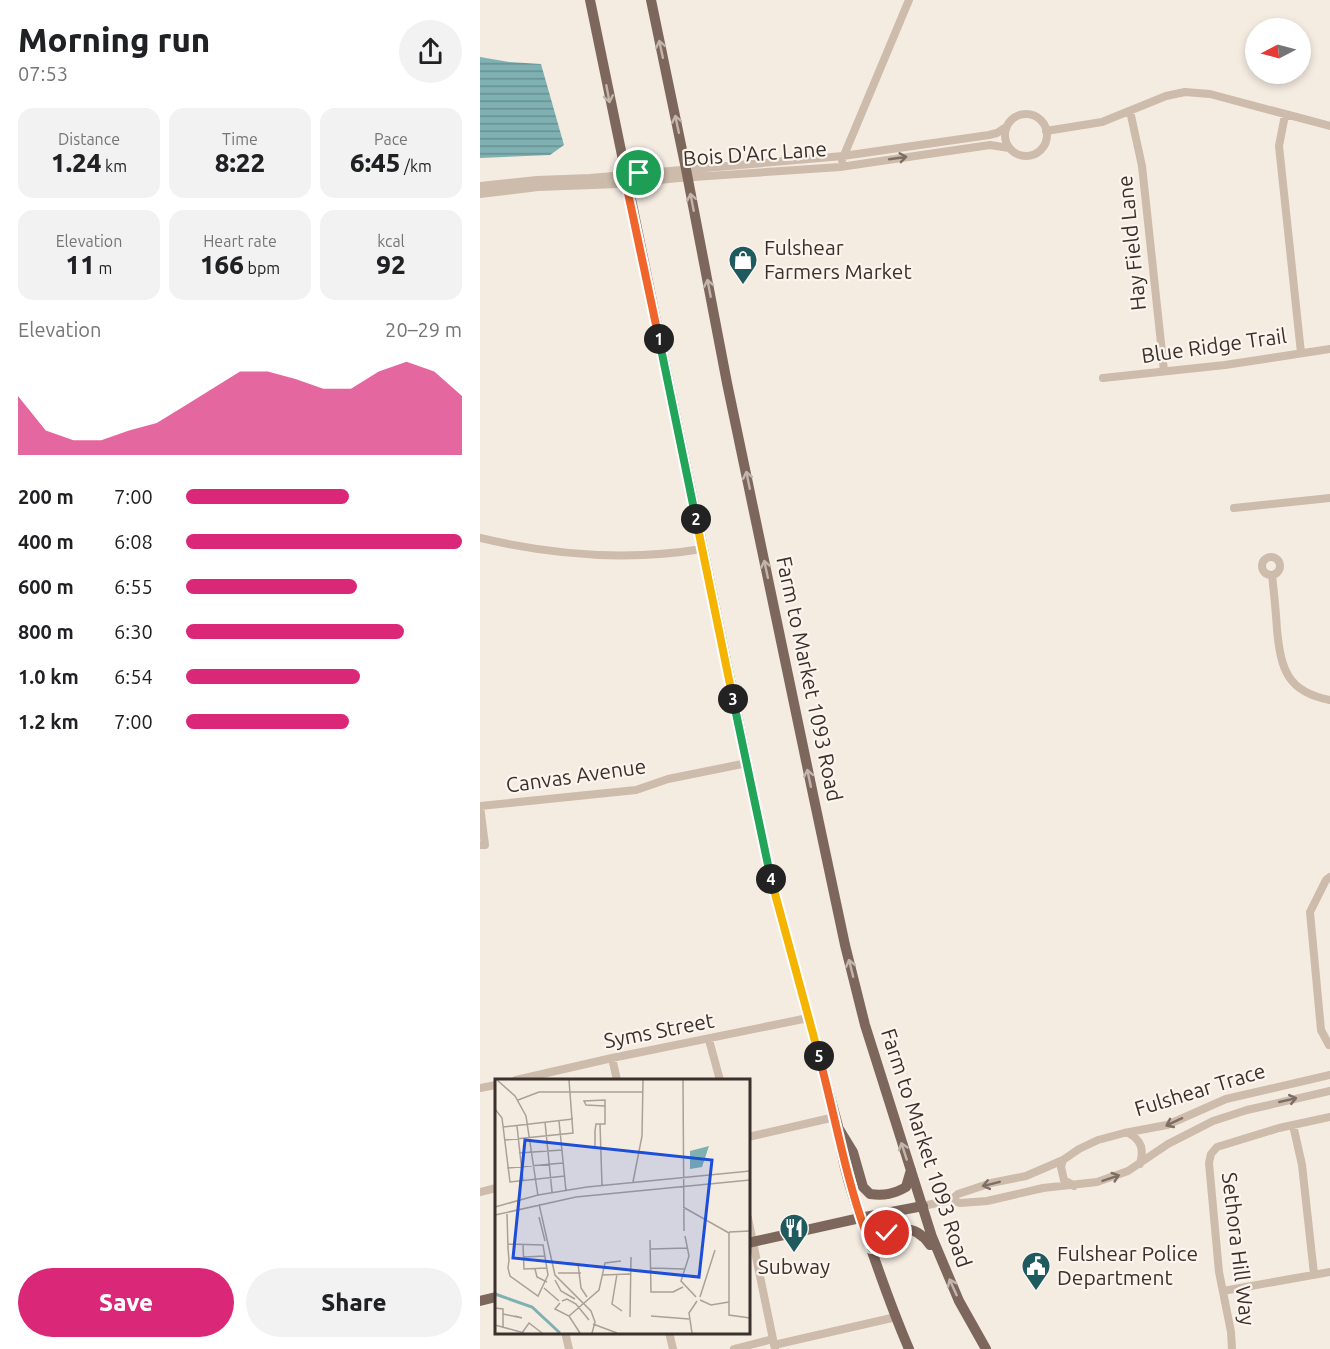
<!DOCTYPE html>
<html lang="en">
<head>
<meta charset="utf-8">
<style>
  body { margin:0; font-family:Ubuntu,sans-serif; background:#f2f2f2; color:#202124; height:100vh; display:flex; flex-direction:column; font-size:22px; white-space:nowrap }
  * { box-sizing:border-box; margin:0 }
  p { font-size:20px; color:#757577 }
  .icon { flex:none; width:33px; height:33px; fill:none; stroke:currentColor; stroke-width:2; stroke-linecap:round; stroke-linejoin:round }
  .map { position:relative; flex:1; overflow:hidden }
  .panel { display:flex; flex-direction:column; background:#fff; width:480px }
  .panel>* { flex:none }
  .needle { width:39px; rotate:264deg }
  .tools { position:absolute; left:765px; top:18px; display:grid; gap:12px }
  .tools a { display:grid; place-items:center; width:66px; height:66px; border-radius:50%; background:#fff; box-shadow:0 3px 9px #0003; font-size:30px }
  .pin { position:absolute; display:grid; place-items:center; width:51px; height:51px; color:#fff; margin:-26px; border:3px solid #fff; border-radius:50%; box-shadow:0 2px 6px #0007 }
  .km { position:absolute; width:30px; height:30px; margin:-15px; border-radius:50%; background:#222; color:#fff; font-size:16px; line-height:30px; text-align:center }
  .round { display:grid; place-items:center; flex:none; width:63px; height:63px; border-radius:32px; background:#f2f2f2 }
  .overview { display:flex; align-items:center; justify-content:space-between; height:102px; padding:0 18px }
  h1 { font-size:33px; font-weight:800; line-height:45px }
  .metrics { display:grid; grid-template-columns:repeat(3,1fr); gap:9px; height:102px; padding:6px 18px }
  .metrics div { display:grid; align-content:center; border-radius:15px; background:#f2f2f2; text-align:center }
  .metrics b { font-size:26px; font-weight:800 }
  .metrics small { font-size:16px; font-weight:400 }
  .metrics p { font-size:16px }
  .chart { height:168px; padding:12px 18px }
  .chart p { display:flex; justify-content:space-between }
  .chart svg { width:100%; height:108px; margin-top:6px; fill:#db2777; opacity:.7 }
  .action { display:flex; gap:12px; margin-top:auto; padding:12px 18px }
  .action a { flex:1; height:69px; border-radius:36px; background:#db2777; color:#fff; font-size:24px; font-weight:800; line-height:69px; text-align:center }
  .action a+a { background:#f2f2f2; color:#202124 }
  ul { padding:0 18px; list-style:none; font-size:20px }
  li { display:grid; grid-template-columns:96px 72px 1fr; align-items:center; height:45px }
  li i { height:15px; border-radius:8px; background:#db2777 }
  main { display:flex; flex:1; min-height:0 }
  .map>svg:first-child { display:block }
  .water { fill:url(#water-rules) }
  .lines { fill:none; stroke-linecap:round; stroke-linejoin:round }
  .minor { stroke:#cdbbac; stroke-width:8 }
  .major { stroke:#7d675c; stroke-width:10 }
  .oneway { stroke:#c2b5ac }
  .oneway2 { stroke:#7d6f65 }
  .split-1-casing { stroke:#fff; stroke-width:12 }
  .split-2-casing { stroke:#fff; stroke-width:12 }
  .split-3-casing { stroke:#fff; stroke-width:12 }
  .split-4-casing { stroke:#fff; stroke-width:12 }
  .split-5-casing { stroke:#fff; stroke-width:12 }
  .split-6-casing { stroke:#fff; stroke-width:12 }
  .split-7-casing { stroke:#fff; stroke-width:12 }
  .split-1 { stroke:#f0652b; stroke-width:8 }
  .split-2 { stroke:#22a559; stroke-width:8 }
  .split-3 { stroke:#f5b400; stroke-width:8 }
  .split-4 { stroke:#22a559; stroke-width:8 }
  .split-5 { stroke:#f5b400; stroke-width:8 }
  .split-6 { stroke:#f0652b; stroke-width:8 }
  .split-7 { stroke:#22a559; stroke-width:8 }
  .labels { text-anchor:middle; stroke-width:4.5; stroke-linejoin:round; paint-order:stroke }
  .street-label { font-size:21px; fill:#3b302b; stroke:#fbf5ee }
  .poi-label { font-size:21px; fill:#3b302b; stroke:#fbf5ee; text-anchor:start }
  .inset-river { fill:none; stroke:#7fb0b2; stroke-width:3 }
  .inset-road { fill:none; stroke:#aaa098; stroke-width:1.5 }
  .view { fill:#1d4ed8; fill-opacity:0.15; stroke:#1d4ed8; stroke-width:3 }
  .inset-edge { fill:none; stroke:#3b302b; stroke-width:3 }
</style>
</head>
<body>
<main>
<section class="panel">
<div class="overview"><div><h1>Morning run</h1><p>07:53</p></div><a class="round"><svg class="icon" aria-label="share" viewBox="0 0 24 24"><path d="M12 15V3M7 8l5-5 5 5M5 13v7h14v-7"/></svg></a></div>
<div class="metrics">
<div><p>Distance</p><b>1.24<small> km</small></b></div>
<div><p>Time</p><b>8:22</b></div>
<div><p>Pace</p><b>6:45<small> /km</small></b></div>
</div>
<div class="metrics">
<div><p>Elevation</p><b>11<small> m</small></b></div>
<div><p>Heart rate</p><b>166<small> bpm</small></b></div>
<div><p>kcal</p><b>92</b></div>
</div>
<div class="chart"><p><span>Elevation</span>20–29 m</p>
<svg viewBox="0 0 160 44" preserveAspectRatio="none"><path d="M0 44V20L10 34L20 38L30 38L40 34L50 31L60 24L70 17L80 10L90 10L100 13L110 17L120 17L130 10L140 6L150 10L160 20V44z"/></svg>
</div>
<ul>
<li><b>200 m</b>7:00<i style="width:59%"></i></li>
<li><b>400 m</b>6:08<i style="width:100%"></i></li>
<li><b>600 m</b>6:55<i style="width:62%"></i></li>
<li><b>800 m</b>6:30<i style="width:79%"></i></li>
<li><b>1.0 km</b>6:54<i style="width:63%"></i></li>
<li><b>1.2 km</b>7:00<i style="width:59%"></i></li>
</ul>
<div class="action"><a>Save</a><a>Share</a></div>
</section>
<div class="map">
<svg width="850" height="1349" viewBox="0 0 850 1349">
  <defs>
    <pattern id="water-rules" width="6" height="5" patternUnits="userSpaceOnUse" patternTransform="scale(1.5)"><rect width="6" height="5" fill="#7fb0b2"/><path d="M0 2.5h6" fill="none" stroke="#699091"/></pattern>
  </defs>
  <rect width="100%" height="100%" fill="#f4ebe1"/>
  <path class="water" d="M0 57 29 62 61 64 84 145 70 155 0 158Z"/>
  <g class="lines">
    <path class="minor" d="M650 111 662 166 684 371
      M525 135a21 21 0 1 1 42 0a21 21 0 1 1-42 0Z
      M805 115 799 146 821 353
      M566 131 622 122 686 96 705 92 730 94 850 126
      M362 160 429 0
      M0 186 57 180 110 178 363 156 509 135 517 133 526 127
      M0 194 58 187 139 184 199 178 360 167 510 145 529 148
      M623 378 745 365 850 349
      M754 508 850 498
      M0 538C72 555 149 561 222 549
      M782 566a9 9 0 1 1 18 0a9 9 0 1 1-18 0Z
      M792 575C794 593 796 612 797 630 801 669 807 692 850 700
      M0 806 156 790 188 779 267 763
      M0 845H5L0 806
      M229 1040 240 1080
      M849 1045 841 1030 830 912 846 880 850 877
      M132 1058 137 1080
      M36 1080 132 1058 328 1018
      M0 1088 16 1085
      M813 1125 822 1165 834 1274
      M648 1133C662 1140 664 1150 660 1164
      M268 1137 355 1117
      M583 1160 581 1167 584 1180 594 1186
      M0 1192 16 1188
      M471 1200 480 1203 507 1201 563 1188 617 1182 648 1171 688 1144 733 1121 767 1110 850 1091
      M443 1206 471 1200 478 1194 511 1183 546 1176 583 1160 599 1149 618 1140 644 1133 687 1125 746 1099 850 1075
      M268 1218 295 1349
      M743 1291 850 1272
      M85 1332 89 1349
      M189 1332 193 1349
      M294 1345 416 1317
      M254 1349 293 1339
      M752 1349 751 1332 739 1272 729 1163 731 1154 737 1147 799 1128 850 1117"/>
    <path class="major" d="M110 0 290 874 358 1126C361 1164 374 1201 387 1237 400 1275 413 1312 429 1349
      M171 0 206 169 247 383 334 799 365 945 385 1025 452 1237 479 1301 506 1349
      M359 1129 373 1152 383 1187 390 1194C404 1196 414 1194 426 1187L431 1170
      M268 1243 380 1218 443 1206
      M391 1248C408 1227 433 1220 450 1245
      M0 1301 16 1297"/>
  </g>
  <defs><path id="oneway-shaft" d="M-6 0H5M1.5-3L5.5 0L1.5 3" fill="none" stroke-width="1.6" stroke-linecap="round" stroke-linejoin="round" transform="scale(1.5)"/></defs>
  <g class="oneway">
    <use href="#oneway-shaft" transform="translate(181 49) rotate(-102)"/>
    <use href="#oneway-shaft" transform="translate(128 94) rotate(79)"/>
    <use href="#oneway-shaft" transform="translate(197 124) rotate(-102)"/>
    <use href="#oneway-shaft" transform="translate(212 202) rotate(-101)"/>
    <use href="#oneway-shaft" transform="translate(229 288) rotate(-101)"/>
    <use href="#oneway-shaft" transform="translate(268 480) rotate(-102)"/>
    <use href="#oneway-shaft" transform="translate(286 569) rotate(-102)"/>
    <use href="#oneway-shaft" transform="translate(329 778) rotate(-102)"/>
    <use href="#oneway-shaft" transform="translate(371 968) rotate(-104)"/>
    <use href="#oneway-shaft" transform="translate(424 1151) rotate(-108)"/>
    <use href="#oneway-shaft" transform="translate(473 1287) rotate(-114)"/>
  </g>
  <g class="oneway2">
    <use href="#oneway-shaft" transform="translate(418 158) rotate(-8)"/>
    <use href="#oneway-shaft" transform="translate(808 1100) rotate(-13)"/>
    <use href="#oneway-shaft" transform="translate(694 1122) rotate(155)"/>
    <use href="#oneway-shaft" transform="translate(631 1178) rotate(-19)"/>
    <use href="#oneway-shaft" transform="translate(511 1184) rotate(166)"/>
  </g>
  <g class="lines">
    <g class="split-1-casing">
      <path id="split-1" d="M159 173 144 174 179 339"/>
    </g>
    <g class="split-2-casing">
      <path id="split-2" d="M179 339 216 519"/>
    </g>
    <g class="split-3-casing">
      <path id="split-3" d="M216 519 253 699"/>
    </g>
    <g class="split-4-casing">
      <path id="split-4" d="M253 699 291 879"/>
    </g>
    <g class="split-5-casing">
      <path id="split-5" d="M291 879 339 1056"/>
    </g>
    <g class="split-6-casing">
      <path id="split-6" d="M339 1056C355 1116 365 1175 386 1233"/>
    </g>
    <g class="split-7-casing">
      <path id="split-7" d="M386 1233 391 1248 399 1238 407 1233"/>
    </g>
    <use href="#split-1" class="split-1"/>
    <use href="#split-2" class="split-2"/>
    <use href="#split-3" class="split-3"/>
    <use href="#split-4" class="split-4"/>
    <use href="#split-5" class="split-5"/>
    <use href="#split-6" class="split-6"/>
    <use href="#split-7" class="split-7"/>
  </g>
  <defs>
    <g id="shop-pin" transform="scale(1.5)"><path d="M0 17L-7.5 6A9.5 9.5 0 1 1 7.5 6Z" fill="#1f5a5e" stroke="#fbf5ee"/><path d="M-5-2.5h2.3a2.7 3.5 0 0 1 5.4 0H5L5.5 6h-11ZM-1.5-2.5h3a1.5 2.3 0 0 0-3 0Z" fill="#fff"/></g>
    <g id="restaurant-pin" transform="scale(1.5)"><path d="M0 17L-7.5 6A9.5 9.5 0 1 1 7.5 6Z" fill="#1f5a5e" stroke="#fbf5ee"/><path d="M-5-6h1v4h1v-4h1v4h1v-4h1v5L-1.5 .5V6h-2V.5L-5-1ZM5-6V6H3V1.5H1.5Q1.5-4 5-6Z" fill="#fff"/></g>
    <g id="civic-pin" transform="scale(1.5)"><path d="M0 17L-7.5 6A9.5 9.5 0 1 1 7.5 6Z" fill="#1f5a5e" stroke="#fbf5ee"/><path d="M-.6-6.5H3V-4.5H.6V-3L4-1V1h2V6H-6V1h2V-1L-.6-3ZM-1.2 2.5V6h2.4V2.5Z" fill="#fff"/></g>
  </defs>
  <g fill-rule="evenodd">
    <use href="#shop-pin" x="263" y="260"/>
    <use href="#restaurant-pin" x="314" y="1228"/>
    <use href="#civic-pin" x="556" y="1266"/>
  </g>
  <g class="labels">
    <g class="street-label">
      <text transform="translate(275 154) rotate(-4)" y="7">Bois D'Arc Lane</text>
      <text transform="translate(652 243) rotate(-96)" y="7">Hay Field Lane</text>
      <text transform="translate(734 346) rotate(-8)" y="7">Blue Ridge Trail</text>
      <text transform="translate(329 679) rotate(78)" y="7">Farm to Market 1093 Road</text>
      <text transform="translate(96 776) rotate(-8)" y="7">Canvas Avenue</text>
      <text transform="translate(179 1031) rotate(-11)" y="7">Syms Street</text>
      <text transform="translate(720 1090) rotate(-17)" y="7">Fulshear Trace</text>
      <text transform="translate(446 1148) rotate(72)" y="7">Farm to Market 1093 Road</text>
      <text transform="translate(758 1249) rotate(83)" y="7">Sethora Hill Way</text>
    </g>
    <g class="poi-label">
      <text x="284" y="255">Fulshear<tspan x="284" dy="24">Farmers Market</tspan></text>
      <text x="577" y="1261">Fulshear Police<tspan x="577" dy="24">Department</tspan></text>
      <text x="314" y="1274" text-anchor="middle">Subway</text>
    </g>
  </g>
  <g transform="translate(15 1079)">
    <rect width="255" height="255" fill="#f4ebe1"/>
    <path d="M214 67 207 88 195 90V72Z" fill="#7fb0b2"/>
    <path class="inset-river" d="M0 215 37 228 65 254"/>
    <path class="inset-road" d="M2 1 20 17 31 37 43 117M188 1 189 152M23 21 44 13H148M0 30 7 39 15 103 70 97M64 42 71 112M50 43 57 113M105 45 107 106M22 47 28 102M8 48 78 40M10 61 78 54 74 1M105 69H100V52L101 45H110V21L89 22 91 26 110 27M24 74 67 71M12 89 68 84M138 103 147 57 148 1M44 125 60 196 96 232 100 243 97 254M0 128 43 116 92 108 255 92M188 128 234 154V236L255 239M12 135 13 169 14 181 13 189 15 197 43 217 53 196 48 166 13 165M0 136 81 118 255 101M44 138 50 162M234 153 255 152M190 157 194 177 186 202 201 218M155 161 156 213H178L188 208M28 165 29 190 52 189M156 170 192 169M29 178 50 177M60 183 83 185 86 209 92 218M156 189 189 190M40 190 42 198 52 203M63 194H86M122 195 117 225 127 232M107 196 135 195M60 201 66 212 80 220M49 209 64 222M205 218 220 171M205 221 216 226 234 223M67 222 72 220 81 225 94 241M65 224 60 230 74 237 85 254M0 229 8 230V249M8 235 27 239 20 237M74 237 104 211 110 184 126 182M156 237 194 240M135 238 136 178M98 245 122 254M0 246 29 254M27 254 34 244 47 254M197 254 194 234 202 222"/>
    <path class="view" d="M30 61 217 81 204 198 18 179Z"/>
    <rect width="255" height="255" class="inset-edge"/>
  </g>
</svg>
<div class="tools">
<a><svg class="needle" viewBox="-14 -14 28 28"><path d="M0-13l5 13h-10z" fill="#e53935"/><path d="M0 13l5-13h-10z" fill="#757577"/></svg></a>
</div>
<div class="pin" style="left:159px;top:173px;background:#1e9e55"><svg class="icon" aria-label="arrive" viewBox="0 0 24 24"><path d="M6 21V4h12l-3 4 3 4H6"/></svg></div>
<div class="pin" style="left:407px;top:1233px;background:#d93025"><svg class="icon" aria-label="check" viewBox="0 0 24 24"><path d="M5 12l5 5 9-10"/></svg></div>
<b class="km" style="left:179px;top:339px">1</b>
<b class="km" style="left:216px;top:519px">2</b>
<b class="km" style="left:253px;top:699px">3</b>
<b class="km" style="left:291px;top:879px">4</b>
<b class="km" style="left:339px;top:1056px">5</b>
</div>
</main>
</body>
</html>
